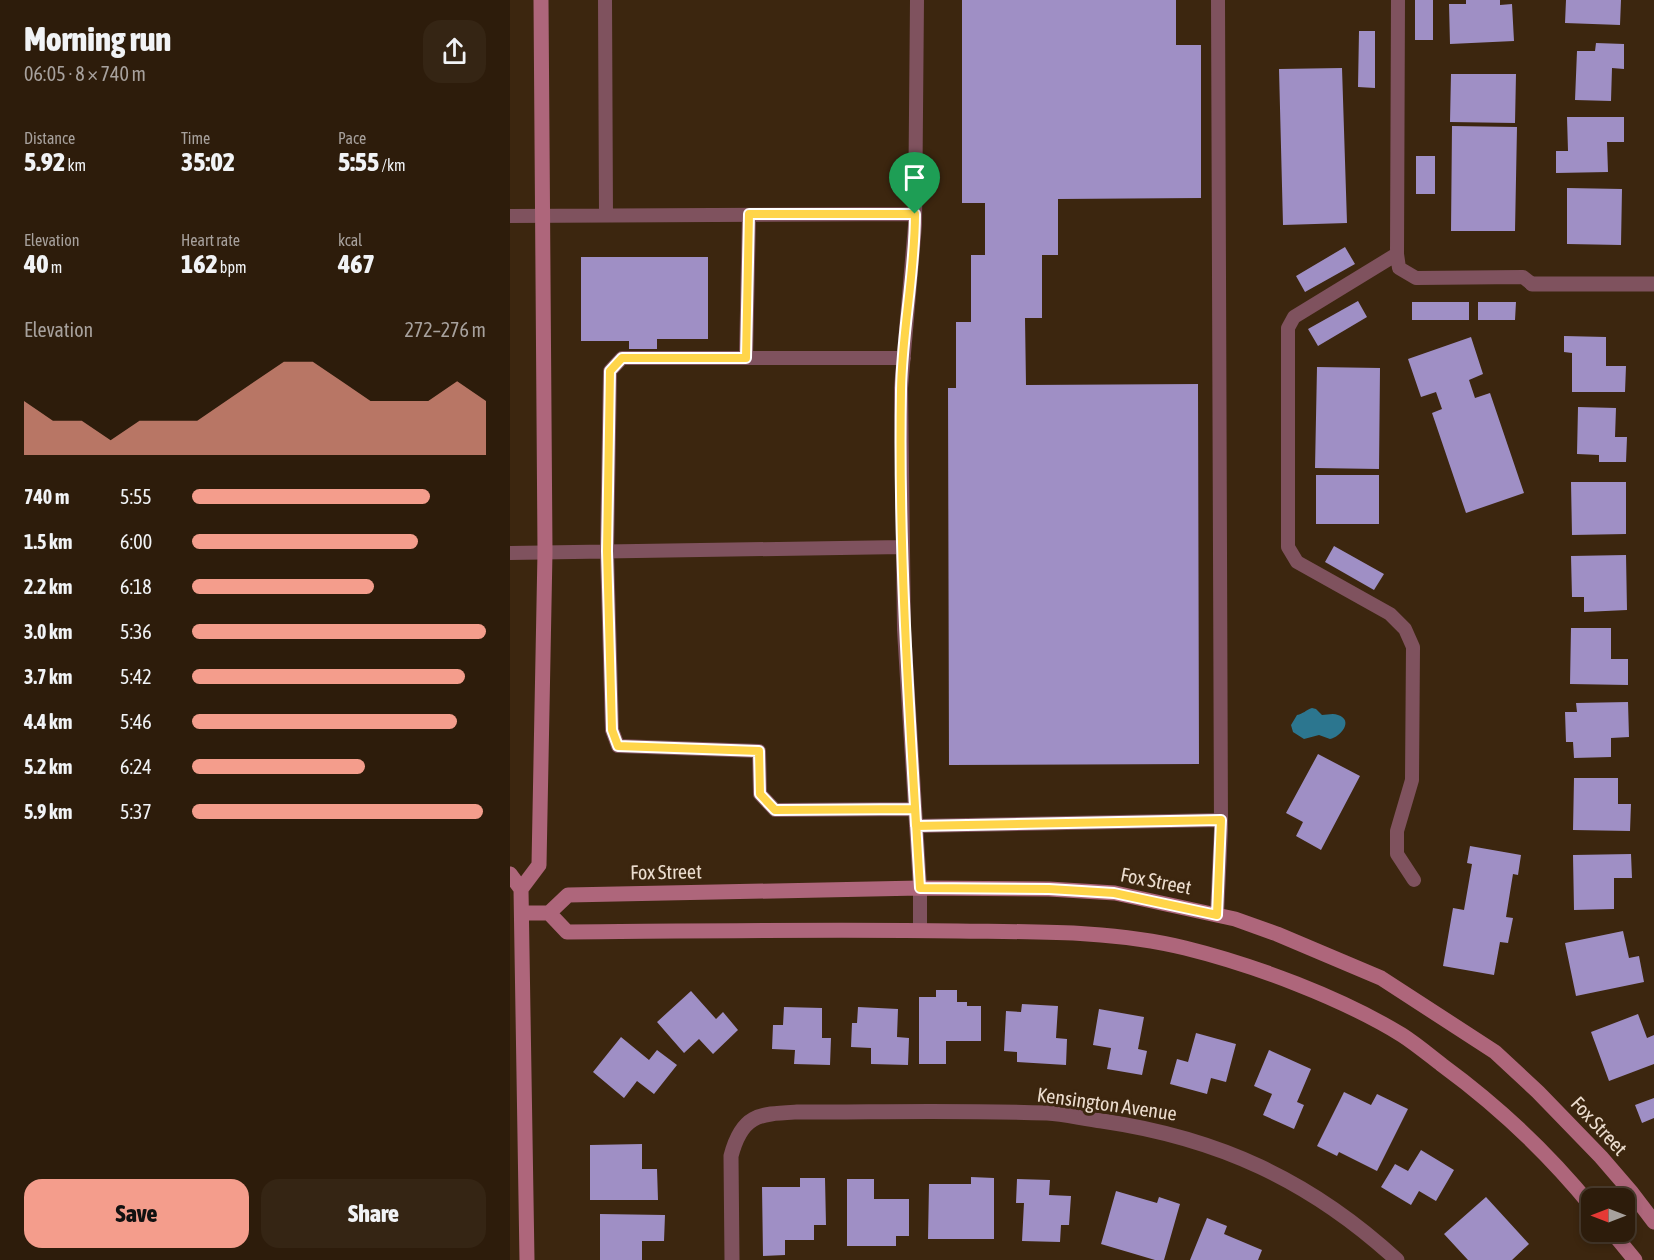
<!DOCTYPE html>
<html lang="en">
<head>
<meta charset="utf-8">
<style>
  body { margin:0; font-family:"Asap Condensed",sans-serif; background:#352514; color:#f1f3f6; height:100vh; display:flex; flex-direction:column; font-size:22px; white-space:nowrap }
  * { box-sizing:border-box; margin:0 }
  p { font-size:20px; color:#a7a19d }
  .icon { flex:none; width:33px; height:33px; fill:none; stroke:currentColor; stroke-width:2; stroke-linecap:round; stroke-linejoin:round }
  .map { position:relative; flex:1; overflow:hidden }
  .drawer { display:flex; flex-direction:column; background:#2d1c0b; width:510px }
  .drawer>* { flex:none }
  .needle { width:39px; rotate:270deg }
  .controls { position:absolute; left:1071px; top:1188px; display:grid; gap:12px }
  .controls a { display:grid; place-items:center; width:54px; height:54px; border-radius:12px; background:#2d1c0b; box-shadow:0 3px 9px #0003,0 0 0 2px #483a2c; font-size:30px }
  .pin { position:absolute; display:grid; place-items:center; width:51px; height:51px; color:#fff; margin:-62px -26px; border-radius:50% 50% 50% 0; rotate:-45deg; box-shadow:0 0 6px #0007 }
  .pin .icon { rotate:45deg }
  .round { display:grid; place-items:center; flex:none; width:63px; height:63px; border-radius:18px; background:#352514 }
  .overview { display:flex; align-items:center; justify-content:space-between; height:102px; padding:0 24px }
  h1 { font-size:33px; font-weight:800; line-height:45px }
  .metrics { display:grid; grid-template-columns:repeat(3,1fr); gap:9px; height:102px; padding:6px 24px }
  .metrics div { display:grid; align-content:center }
  .metrics b { font-size:26px; font-weight:800 }
  .metrics small { font-size:16px; font-weight:400 }
  .metrics p { font-size:16px }
  .chart { height:168px; padding:12px 24px }
  .chart p { display:flex; justify-content:space-between }
  .chart svg { width:100%; height:108px; margin-top:6px; fill:#f49d8c; opacity:.7 }
  .cta { display:flex; gap:12px; margin-top:auto; padding:12px 24px }
  .cta a { flex:1; height:69px; border-radius:18px; background:#f49d8c; color:#111; font-size:24px; font-weight:800; line-height:69px; text-align:center }
  .cta a+a { background:#352514; color:#f1f3f6 }
  ul { padding:0 24px; list-style:none; font-size:20px }
  li { display:grid; grid-template-columns:96px 72px 1fr; align-items:center; height:45px }
  li i { height:15px; border-radius:8px; background:#f49d8c }
  main { display:flex; flex:1; min-height:0 }
  .map>svg:first-child { display:block }
  .water { fill:#2c768f }
  .building { fill:#9f8fc5 }
  .lines { fill:none; stroke-linecap:round; stroke-linejoin:round }
  .lane { stroke:#7f525e; stroke-width:14 }
  .street { stroke:#7f525e; stroke-width:15 }
  .secondary { stroke:#ae667b; stroke-width:15 }
  .route-casing { stroke:#fff; stroke-width:12 }
  .route { stroke:#ffd54a; stroke-width:8 }
  .labels { text-anchor:middle; stroke-width:6; stroke-linejoin:round; paint-order:stroke }
  .street-label { font-size:20px; fill:#ecddcf; stroke:#3c260f }
</style>
</head>
<body>
<main>
<section class="drawer">
<div class="overview"><div><h1>Morning run</h1><p>06:05 · 8 × 740 m</p></div><a class="round"><svg class="icon" aria-label="share" viewBox="0 0 24 24"><path d="M12 15V3M7 8l5-5 5 5M5 13v7h14v-7"/></svg></a></div>
<div class="metrics">
<div><p>Distance</p><b>5.92<small> km</small></b></div>
<div><p>Time</p><b>35:02</b></div>
<div><p>Pace</p><b>5:55<small> /km</small></b></div>
</div>
<div class="metrics">
<div><p>Elevation</p><b>40<small> m</small></b></div>
<div><p>Heart rate</p><b>162<small> bpm</small></b></div>
<div><p>kcal</p><b>467</b></div>
</div>
<div class="chart"><p><span>Elevation</span>272–276 m</p>
<svg viewBox="0 0 160 44" preserveAspectRatio="none"><path d="M0 44V22L10 30L20 30L30 38L40 30L50 30L60 30L70 22L80 14L90 6L100 6L110 14L120 22L130 22L140 22L150 14L160 22V44z"/></svg>
</div>
<ul>
<li><b>740 m</b>5:55<i style="width:81%"></i></li>
<li><b>1.5 km</b>6:00<i style="width:77%"></i></li>
<li><b>2.2 km</b>6:18<i style="width:62%"></i></li>
<li><b>3.0 km</b>5:36<i style="width:100%"></i></li>
<li><b>3.7 km</b>5:42<i style="width:93%"></i></li>
<li><b>4.4 km</b>5:46<i style="width:90%"></i></li>
<li><b>5.2 km</b>6:24<i style="width:59%"></i></li>
<li><b>5.9 km</b>5:37<i style="width:99%"></i></li>
</ul>
<div class="cta"><a>Save</a><a>Share</a></div>
</section>
<div class="map">
<svg width="1144" height="1260" viewBox="0 0 1144 1260">
  <rect width="100%" height="100%" fill="#3c260f"/>
  <path class="water" d="M802 708 806 709 812 715C817 715 823 713 828 715 844 720 831 737 820 739L809 735 794 739 783 732 781 725 787 715C793 714 796 710 802 708Z"/>
  <path class="building" d="M452 0H666V45H691V198L548 199V255H532V318H515L516 385 688 384 689 764 439 765 438 388H446V322H461V255H475V203H452Z
    M905 0H923V40H905Z
    M956 0H990V5L1002 4 1004 41 940 44 939 4H956Z
    M1056 0H1111L1110 25 1055 23Z
    M849 31H865V88L848 87Z
    M1086 43 1114 44V69L1102 68 1101 101 1065 100 1067 51H1085Z
    M832 68 837 223 773 225 769 69Z
    M941 74H1006L1005 123 940 122Z
    M1057 117H1114V142H1097L1098 172 1046 173V151H1058Z
    M942 126 1007 127 1005 231H941Z
    M906 156H925V194H906Z
    M1057 188 1112 189 1111 245 1057 244Z
    M835 247 845 264 795 292 786 276Z
    M71 257H198V339H147V349H119V341H71Z
    M848 301 857 317 808 346 798 329Z
    M902 302H959V320H902Z
    M968 302H1006L1005 320H968Z
    M1054 336 1096 337V366H1116L1115 392H1062V353L1054 352Z
    M961 337 973 374 959 380 965 398 980 393 1014 493 956 513 922 413 932 409 926 392 911 397 898 359Z
    M807 367 870 368 869 469 805 468Z
    M1068 407 1106 408 1105 437H1117L1116 462H1089V455L1067 454Z
    M806 475H869V524H806Z
    M1061 482H1116V534L1062 535Z
    M824 546 874 574 864 590 815 562Z
    M1116 555 1117 610 1074 612V597H1062L1061 556Z
    M1061 628H1101V659H1118V685L1060 684Z
    M1118 702 1119 737 1101 738V757L1064 758 1063 742H1056L1055 712H1067L1066 703Z
    M808 754 850 776 811 850 786 836 793 822 776 813Z
    M1064 778H1108V804H1121L1120 831 1063 830Z
    M960 846 1011 855 1008 875 1003 874 996 917 1003 918 998 943 990 942 984 975 933 966 943 908 954 910 962 864 957 863Z
    M1121 854 1122 878H1104V909L1064 910 1063 855Z
    M1113 931 1119 958 1129 956 1134 982 1066 996 1055 943Z
    M426 990H447V1002H457V1006H471V1041H436V1064H409V997H426Z
    M181 991 206 1019 213 1012 228 1030 203 1054 189 1039 174 1053 147 1022Z
    M512 1004 548 1006 546 1038 557 1039 556 1065 507 1062V1052L494 1051 496 1011 511 1012Z
    M274 1007 312 1008V1038H321L320 1065 284 1064 285 1050 262 1049 263 1025H273Z
    M348 1007 388 1009 387 1037 399 1038 398 1065 361 1064V1048L341 1047 342 1023H347Z
    M589 1009 634 1017 628 1049 637 1051 632 1075 597 1069 601 1048 583 1045Z
    M1128 1014 1137 1038 1144 1035V1064L1099 1081 1081 1032Z
    M686 1033 726 1044 716 1082 701 1078 697 1094 660 1084 667 1059 678 1062Z
    M111 1037 139 1060 147 1050 167 1065 144 1094 127 1081 114 1098 83 1072Z
    M759 1050 801 1069 787 1102 794 1105 784 1129 753 1115 762 1094 744 1086Z
    M834 1092 861 1105 867 1094 898 1109 867 1171 829 1152 827 1156 807 1146Z
    M1144 1098V1118L1132 1123 1125 1105Z
    M132 1144V1169H147L148 1200H80V1145Z
    M911 1150 944 1170 926 1201 909 1191 901 1205 871 1187 885 1164 898 1171Z
    M461 1177 484 1178V1239H418L419 1184H461Z
    M290 1178H315L316 1225H304V1240H275V1255L253 1256 252 1187H290Z
    M337 1179H364V1199H399V1236H386V1246H337Z
    M507 1179 540 1180 539 1195 561 1196 559 1225H551L550 1242 512 1241 514 1203H506Z
    M606 1191 647 1203 649 1197 670 1204 654 1260H645L591 1244Z
    M976 1197 1019 1244 1002 1260H958L934 1234Z
    M90 1214 155 1215 154 1241H132V1260H90Z
    M697 1218 717 1226 714 1234 752 1250 748 1260H680Z"/>
  <g class="lines">
    <path class="lane" d="M95 0 96 215
      M407 0 405 225 391 388 394 630 410 888V930
      M888 0 887 254 889 268 906 278 1013 277 1022 284
      M0 216 405 214
      M887 254 784 317 778 328V547L787 562 880 614 895 629 903 647 902 780 887 831V854L904 880
      M236 358 239 215
      M394 358H112L100 371 97 551 102 730 108 746 249 751 250 794 265 810 405 809
      M0 553 393 547
      M406 826 711 820
      M707 915 711 829 708 0"/>
    <path class="street" d="M1022 284H1144
      M222 1260 221 1156C232 1114 249 1114 287 1112 371 1112 454 1110 537 1113 555 1114 574 1119 592 1121 708 1138 800 1180 887 1260"/>
    <path class="secondary" d="M0 874 11 889
      M12 913H39L57 932C187 931 318 929 448 931 523 932 602 930 675 948 744 965 832 998 892 1035 906 1044 919 1055 932 1065 988 1106 1038 1153 1082 1207
      M39 913 58 895 410 888 539 889 605 893 725 919 767 934 871 978 985 1052 1028 1092 1091 1157 1122 1193 1144 1222
      M1102 1232 1125 1260
      M17 1260 11 889 29 865 35 552 31 0"/>
  </g>
  <g class="lines">
    <g class="route-casing">
      <path id="route" d="M405 214C405 273 392 331 391 390 388 556 400 722 410 888L539 889 604 893 707 915 711 820 406 826 405 809 265 810 250 794 249 751 108 746 102 730 97 551 100 371 112 358H236L239 214H405"/>
    </g>
    <use href="#route" class="route"/>
  </g>
  <g class="labels">
    <g class="street-label">
      <text transform="translate(156 872) rotate(-1)" y="7">Fox Street</text>
      <text transform="translate(646 881) rotate(11)" y="7">Fox Street</text>
      <text transform="translate(597 1104) rotate(8)" y="7">Kensington Avenue</text>
      <text transform="translate(1089 1126) rotate(47)" y="7">Fox Street</text>
    </g>
  </g>
</svg>
<div class="controls">
<a><svg class="needle" viewBox="-14 -14 28 28"><path d="M0-13l5 13h-10z" fill="#e53935"/><path d="M0 13l5-13h-10z" fill="#a7a19d"/></svg></a>
</div>
<div class="pin" style="left:405px;top:214px;background:#1e9e55"><svg class="icon" aria-label="arrive" viewBox="0 0 24 24"><path d="M6 21V4h12l-3 4 3 4H6"/></svg></div>
</div>
</main>
</body>
</html>
